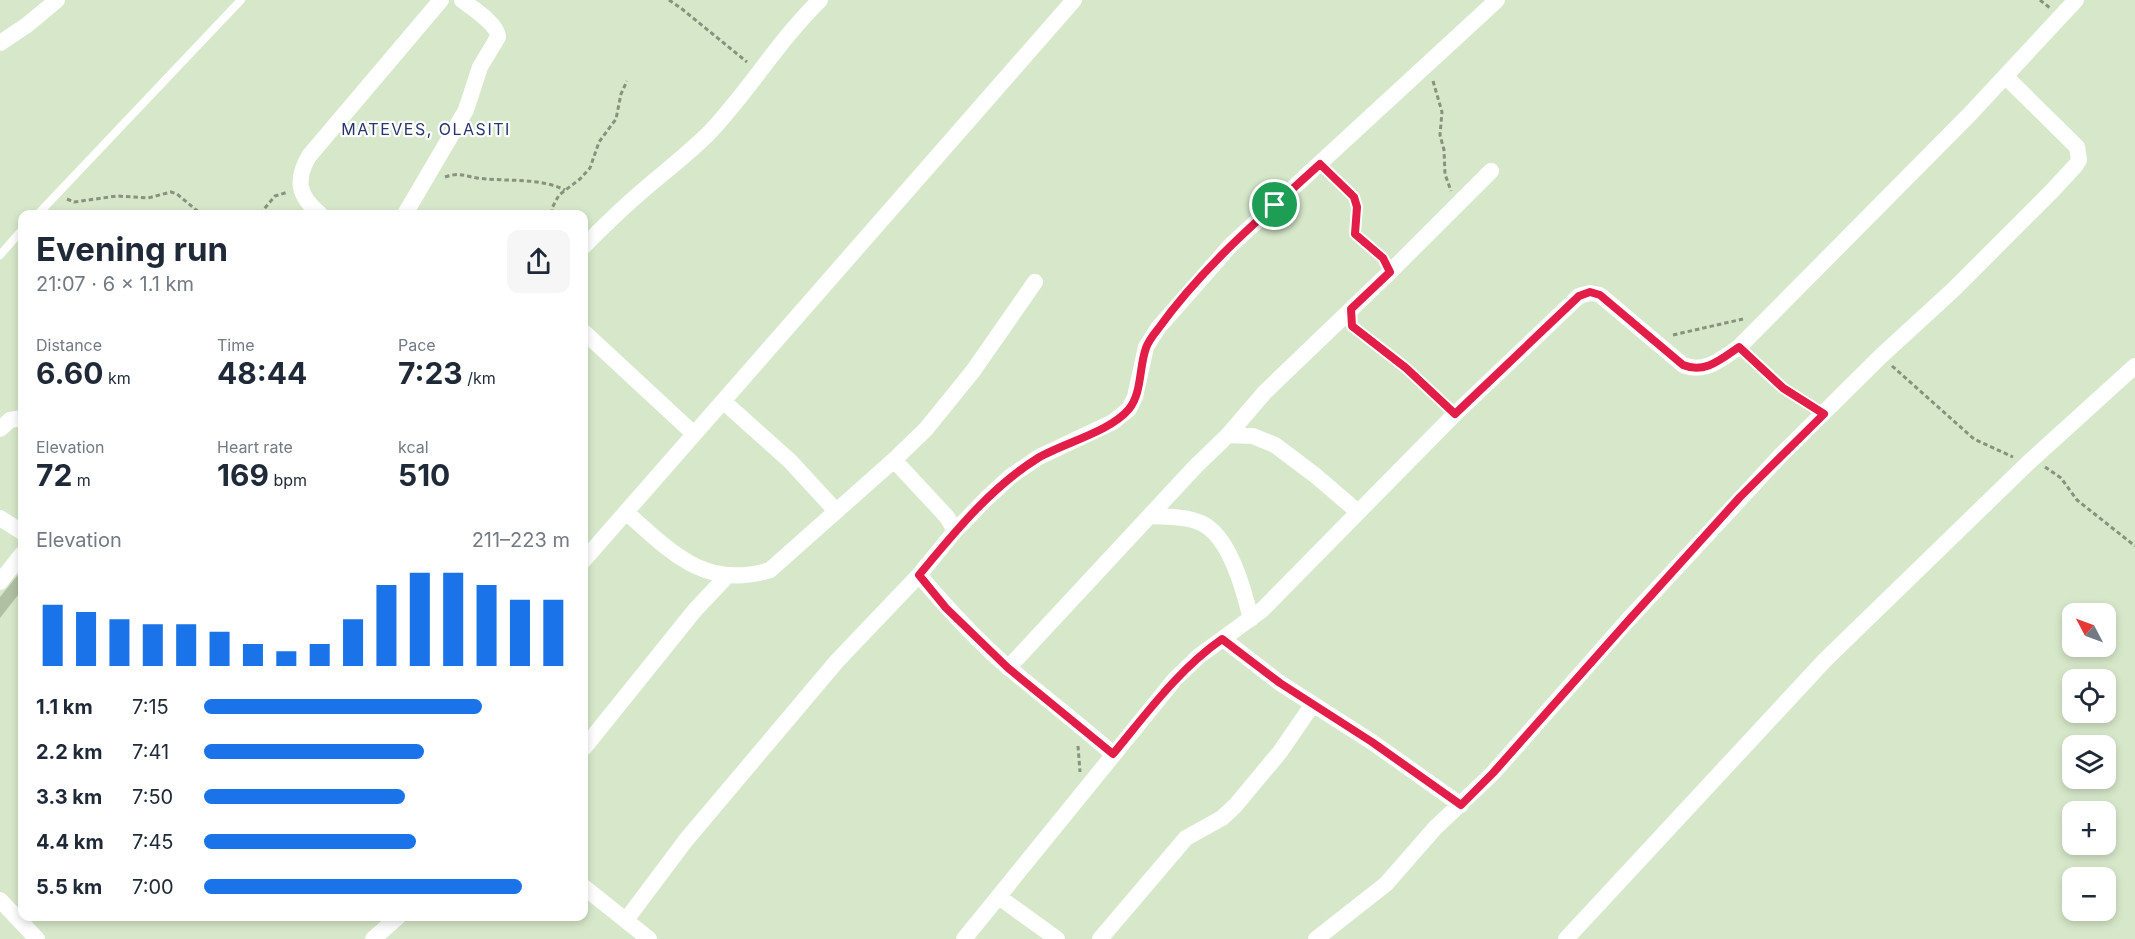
<!DOCTYPE html>
<html lang="en">
<head>
<meta charset="utf-8">
<style>
  body { margin:0; font-family:Inter,sans-serif; background:#f6f6f7; color:#1f2937; height:100vh; display:flex; flex-direction:column; font-size:22px; white-space:nowrap }
  * { box-sizing:border-box; margin:0 }
  p { font-size:20px; color:#747a83 }
  .icon { flex:none; width:33px; height:33px; fill:none; stroke:currentColor; stroke-width:2; stroke-linecap:round; stroke-linejoin:round }
  .map { position:relative; flex:1; overflow:hidden }
  .drawer { position:absolute; left:18px; top:210px; width:570px; height:711px; display:flex; flex-direction:column; background:#fff; border-radius:12px; box-shadow:0 3px 9px #0003 }
  .drawer>* { flex:none }
  .needle { width:39px; rotate:311deg }
  .fabs { position:absolute; left:2062px; top:603px; display:grid; gap:12px }
  .fabs a { display:grid; place-items:center; width:54px; height:54px; border-radius:12px; background:#fff; box-shadow:0 3px 9px #0003; font-size:30px }
  .pin { position:absolute; display:grid; place-items:center; width:51px; height:51px; color:#fff; margin:-26px; border:3px solid #fff; border-radius:50%; box-shadow:0 2px 6px #0007 }
  .round { display:grid; place-items:center; flex:none; width:63px; height:63px; border-radius:12px; background:#f6f6f7 }
  .head { display:flex; align-items:center; justify-content:space-between; height:102px; padding:0 18px }
  h1 { font-size:33px; font-weight:700; line-height:45px }
  .metrics { display:grid; grid-template-columns:repeat(3,1fr); gap:9px; height:102px; padding:6px 18px }
  .metrics div { display:grid; align-content:center }
  .metrics b { font-size:30px; font-weight:700 }
  .metrics small { font-size:16px; font-weight:400 }
  .metrics p { font-size:16px }
  .chart { height:168px; padding:12px 18px }
  .chart p { display:flex; justify-content:space-between }
  .chart svg { width:100%; height:108px; margin-top:6px; stroke:#1a73e8; stroke-width:6 }
  ul { padding:0 18px; list-style:none; font-size:20px }
  li { display:grid; grid-template-columns:96px 72px 1fr; align-items:center; height:45px }
  li i { height:15px; border-radius:8px; background:#1a73e8 }
  .map>svg:first-child { display:block }
  .building { fill:#b0c1a3 }
  .lines { fill:none; stroke-linecap:round; stroke-linejoin:round }
  .path { stroke:#87937d; stroke-width:3; stroke-dasharray:4.5 3; stroke-linecap:butt }
  .lane { stroke:#fff; stroke-width:8 }
  .street { stroke:#fff; stroke-width:16 }
  .route-casing { stroke:#fff; stroke-width:12 }
  .route { stroke:#e11d48; stroke-width:8 }
  .labels { text-anchor:middle; stroke-width:4.5; stroke-linejoin:round; paint-order:stroke }
  .neighbourhood-label { font-size:16px; letter-spacing:1.5px; fill:#28356e; stroke:#fff }
</style>
</head>
<body>
<div class="map">
<svg width="2135" height="939" viewBox="0 0 2135 939">
  <rect width="100%" height="100%" fill="#d7e8ca"/>
  <path class="building" d="M22 570V590L0 618V597Z"/>
  <g class="lines">
    <path class="path" d="M669 0 682 9 747 62
      M2040 0 2050 8
      M1433 81 1442 112 1440 135 1444 150 1445 174 1451 191
      M1330 174 1355 197 1357 202 1355 234 1382 258
      M445 177C461 172 463 176 477 178 507 182 538 177 565 190
      M67 199 74 202 117 196 148 198 171 192 177 194 201 214
      M260 214 275 196 288 192
      M552 214V208L559 195 580 179 590 168 599 142 616 119 621 94 627 81
      M1354 328 1406 368 1443 403
      M1673 335 1743 319
      M1749 357 1783 388 1809 404
      M1892 366 1974 439 2013 457
      M2045 467 2061 478 2077 500 2135 546
      M1078 746 1080 772"/>
    <path class="lane" d="M38 214 241 0
      M0 255 22 230"/>
    <path class="street" d="M0 43 27 25 57 0
      M320 214C298 196 295 180 309 156L441 0
      M405 214 466 110 480 67 498 37C498 24 472 8 462 0
      M584 246C602 228 620 210 640 193 663 173 687 155 709 133 749 91 778 41 820 0
      M584 332 694 434
      M723 401 790 461 836 511
      M0 429 10 420 22 418
      M1228 435 1253 436 1275 445 1316 476 1358 512
      M894 460 947 517 955 531
      M626 512C671 552 705 590 770 570L894 460 926 429 973 371 1035 282
      M1151 516C1167 517 1186 516 1201 523 1230 536 1244 591 1251 619
      M0 518 22 532
      M584 560 1074 0
      M919 575C947 608 976 640 1009 668 1044 697 1079 724 1113 754
      M0 582 22 554
      M1223 639 1280 683 1372 742 1461 805
      M1008 668 1195 467 1228 435 1265 392 1390 272 1491 171
      M584 748 695 610 728 575
      M584 887 649 939
      M999 897 1057 939
      M0 900 37 939
      M626 920 686 840 837 661 919 575 955 531 986 499 1011 476 1039 457 1113 422 1129 409 1135 397 1146 347 1158 328 1230 246 1497 0
      M373 939 399 916
      M964 939 1175 679 1199 656 1262 610 1455 414 1579 296 1590 293 1600 295 1683 365C1705 374 1721 359 1739 347L1969 115 2076 0
      M1100 939 1186 838 1222 818 1235 806 1280 752 1313 704
      M1316 939 1386 884 1435 828 1493 773 1627 621 1781 455 1881 356 1953 290 2051 192 2076 165 2079 160 2077 147 2005 76
      M1566 939 1825 660 2028 463 2135 366"/>
  </g>
  <g class="lines">
    <g class="route-casing">
      <path id="route" d="M1320 164 1354 197 1357 207 1355 234 1383 258 1390 272 1351 309 1352 326 1406 368 1455 414 1579 296 1590 292 1600 295 1683 365C1705 374 1721 359 1739 347L1783 388 1824 414 1740 497 1628 621 1493 773 1461 805 1372 742 1280 683 1222 639C1178 670 1147 713 1113 754L1008 668 946 608 919 575C954 533 990 488 1038 458 1063 443 1110 432 1129 409 1142 393 1139 367 1146 348 1148 342 1154 334 1158 329 1203 266 1263 216 1320 164Z"/>
    </g>
    <use href="#route" class="route"/>
  </g>
  <g class="labels">
    <g class="neighbourhood-label">
      <text x="426" y="135">MATEVES, OLASITI</text>
    </g>
  </g>
</svg>
<div class="fabs">
<a><svg class="needle" viewBox="-14 -14 28 28"><path d="M0-13l5 13h-10z" fill="#e53935"/><path d="M0 13l5-13h-10z" fill="#747a83"/></svg></a>
<a><svg class="icon" aria-label="locate" viewBox="0 0 24 24"><circle cx="12" cy="12" r="6"/><path d="M12 2v4M12 18v4M2 12h4M18 12h4"/></svg></a>
<a><svg class="icon" aria-label="layers" viewBox="0 0 24 24"><path d="M12 4l9 5-9 5-9-5zM3 14l9 5 9-5"/></svg></a>
<a>+</a>
<a>−</a>
</div>
<div class="pin" style="left:1275px;top:205px;background:#1e9e55"><svg class="icon" aria-label="arrive" viewBox="0 0 24 24"><path d="M6 21V4h12l-3 4 3 4H6"/></svg></div>
<section class="drawer">
<div class="head"><div><h1>Evening run</h1><p>21:07 · 6 × 1.1 km</p></div><a class="round"><svg class="icon" aria-label="share" viewBox="0 0 24 24"><path d="M12 15V3M7 8l5-5 5 5M5 13v7h14v-7"/></svg></a></div>
<div class="metrics">
<div><p>Distance</p><b>6.60<small> km</small></b></div>
<div><p>Time</p><b>48:44</b></div>
<div><p>Pace</p><b>7:23<small> /km</small></b></div>
</div>
<div class="metrics">
<div><p>Elevation</p><b>72<small> m</small></b></div>
<div><p>Heart rate</p><b>169<small> bpm</small></b></div>
<div><p>kcal</p><b>510</b></div>
</div>
<div class="chart"><p><span>Elevation</span>211–223 m</p>
<svg viewBox="0 0 160 44" preserveAspectRatio="none"><path d="M5 44V19M15 44V22M25 44V25M35 44V27M45 44V27M55 44V30M65 44V35M75 44V38M85 44V35M95 44V25M105 44V11M115 44V6M125 44V6M135 44V11M145 44V17M155 44V17"/></svg>
</div>
<ul>
<li><b>1.1 km</b>7:15<i style="width:76%"></i></li>
<li><b>2.2 km</b>7:41<i style="width:60%"></i></li>
<li><b>3.3 km</b>7:50<i style="width:55%"></i></li>
<li><b>4.4 km</b>7:45<i style="width:58%"></i></li>
<li><b>5.5 km</b>7:00<i style="width:87%"></i></li>
</ul>
</section>
</div>
</body>
</html>
